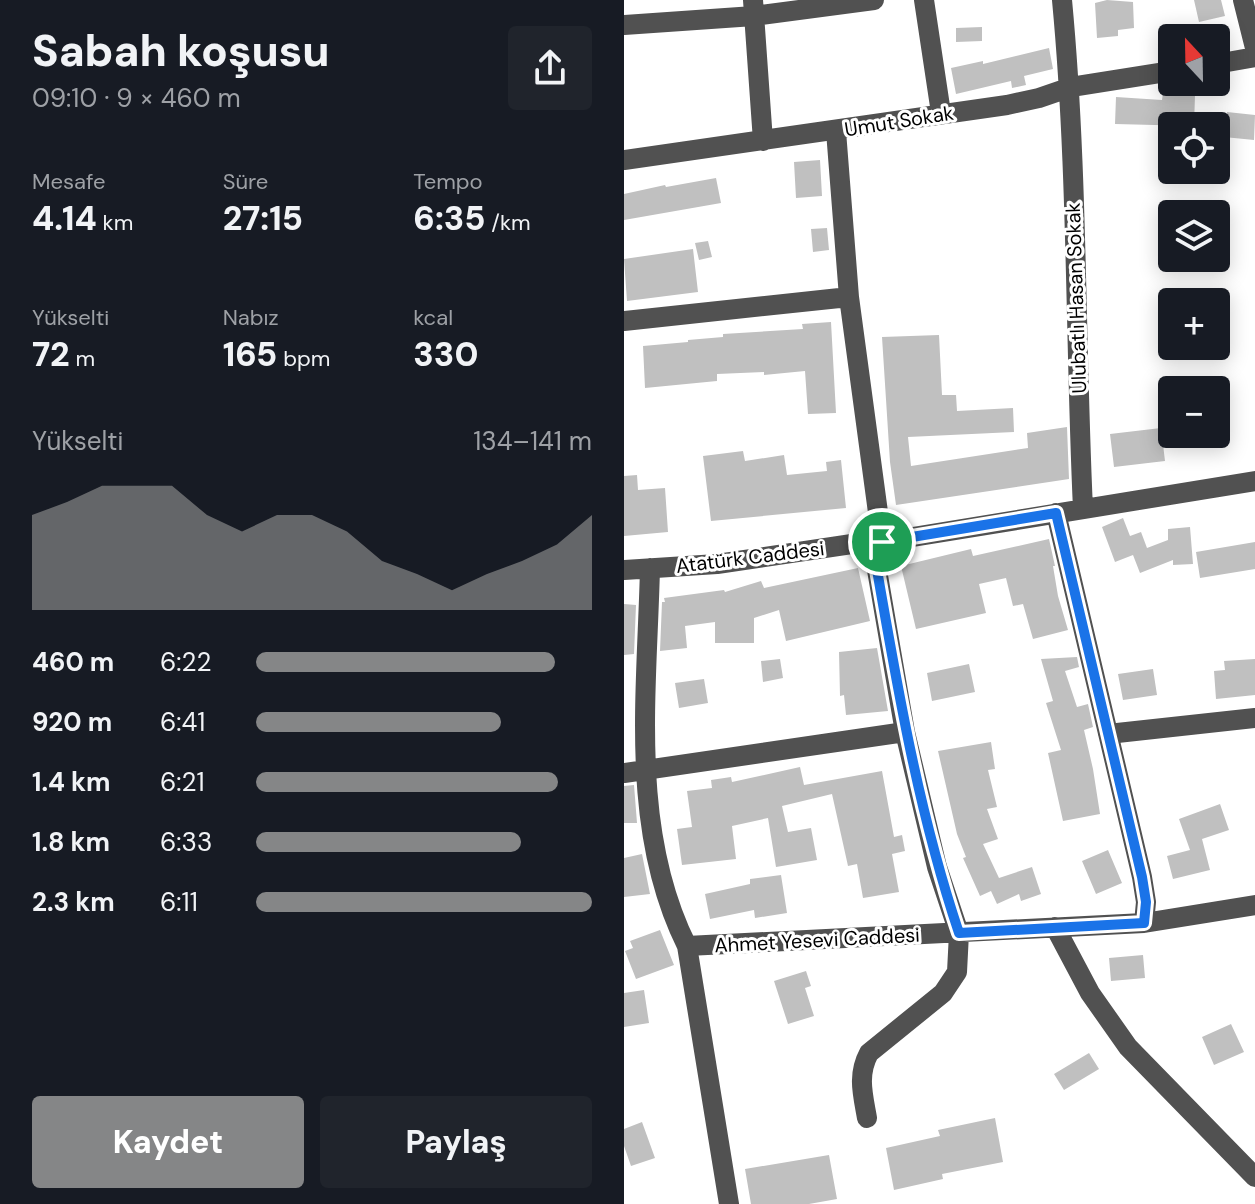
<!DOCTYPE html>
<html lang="tr">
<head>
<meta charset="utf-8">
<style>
  body { margin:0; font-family:"DM Sans",sans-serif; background:#20242c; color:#f1f3f6; height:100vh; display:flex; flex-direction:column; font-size:30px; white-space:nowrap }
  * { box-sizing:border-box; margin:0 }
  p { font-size:26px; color:#9ea1a6 }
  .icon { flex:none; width:44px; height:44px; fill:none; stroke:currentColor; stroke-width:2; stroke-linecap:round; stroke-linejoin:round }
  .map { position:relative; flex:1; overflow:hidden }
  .details { display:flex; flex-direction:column; background:#171b24; width:624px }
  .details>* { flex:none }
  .needle { width:52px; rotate:338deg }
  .controls { position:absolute; left:534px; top:24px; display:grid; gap:16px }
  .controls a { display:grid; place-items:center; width:72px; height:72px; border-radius:8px; background:#171b24; box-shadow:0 4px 20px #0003; font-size:40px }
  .pin { position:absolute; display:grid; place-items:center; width:68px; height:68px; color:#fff; margin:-34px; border:4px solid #fff; border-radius:50%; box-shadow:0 2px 8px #0007 }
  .round { display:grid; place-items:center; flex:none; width:84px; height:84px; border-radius:8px; background:#20242c }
  .summary { display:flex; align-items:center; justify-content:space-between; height:136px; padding:0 32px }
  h1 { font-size:44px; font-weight:800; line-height:60px }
  .stats { display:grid; grid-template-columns:repeat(3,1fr); gap:12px; height:136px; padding:8px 32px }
  .stats div { display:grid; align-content:center }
  .stats b { font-size:34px; font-weight:800 }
  .stats small { font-size:22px; font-weight:400 }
  .stats p { font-size:22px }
  .chart { height:224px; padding:16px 32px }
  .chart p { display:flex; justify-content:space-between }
  .chart svg { width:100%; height:144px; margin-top:8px; fill:#858687; opacity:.7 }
  .primary-button { display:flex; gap:16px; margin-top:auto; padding:16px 32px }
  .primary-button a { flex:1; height:92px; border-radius:8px; background:#858687; color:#fff; font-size:32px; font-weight:800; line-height:92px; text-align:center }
  .primary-button a+a { background:#20242c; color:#f1f3f6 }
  ul { padding:0 32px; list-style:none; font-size:26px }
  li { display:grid; grid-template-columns:128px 96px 1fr; align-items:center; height:60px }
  li i { height:20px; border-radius:10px; background:#858687 }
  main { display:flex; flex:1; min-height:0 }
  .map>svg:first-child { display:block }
  .building { fill:#c0c0c0 }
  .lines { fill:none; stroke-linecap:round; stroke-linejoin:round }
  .minor { stroke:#515151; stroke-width:20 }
  .route-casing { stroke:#fff; stroke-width:16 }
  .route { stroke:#1a73e8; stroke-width:10 }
  .labels { text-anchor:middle; stroke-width:6; stroke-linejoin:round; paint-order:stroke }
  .street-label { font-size:20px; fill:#000; stroke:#fff }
</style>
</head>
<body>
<main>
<section class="details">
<div class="summary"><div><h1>Sabah koşusu</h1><p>09:10 · 9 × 460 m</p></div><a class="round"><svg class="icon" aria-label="share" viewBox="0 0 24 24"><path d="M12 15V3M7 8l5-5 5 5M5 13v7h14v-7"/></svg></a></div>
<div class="stats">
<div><p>Mesafe</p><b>4.14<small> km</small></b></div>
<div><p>Süre</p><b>27:15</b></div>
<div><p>Tempo</p><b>6:35<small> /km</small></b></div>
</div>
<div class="stats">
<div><p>Yükselti</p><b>72<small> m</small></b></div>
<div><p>Nabız</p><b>165<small> bpm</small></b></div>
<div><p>kcal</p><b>330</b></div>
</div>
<div class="chart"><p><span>Yükselti</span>134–141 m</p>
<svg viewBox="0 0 160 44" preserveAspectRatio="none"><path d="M0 44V15L10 11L20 6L30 6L40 6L50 15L60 20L70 15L80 15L90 20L100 29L110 33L120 38L130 33L140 29L150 24L160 15V44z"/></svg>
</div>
<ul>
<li><b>460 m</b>6:22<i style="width:89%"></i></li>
<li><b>920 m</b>6:41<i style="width:73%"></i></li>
<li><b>1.4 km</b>6:21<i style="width:90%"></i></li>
<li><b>1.8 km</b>6:33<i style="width:79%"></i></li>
<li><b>2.3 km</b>6:11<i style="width:100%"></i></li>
</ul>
<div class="primary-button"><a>Kaydet</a><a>Paylaş</a></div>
</section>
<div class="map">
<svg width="631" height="1204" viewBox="0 0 631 1204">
  <rect width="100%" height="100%" fill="#fff"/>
  <path class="building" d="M483 0 509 2 510 28 494 30V36L473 38 471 3Z
    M570 0H597L601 16 575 22Z
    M358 27V41L332 42V28Z
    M425 48 429 69 400 76 402 85 388 88 387 81 332 94 327 68 359 61V64Z
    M539 93 571 95 570 126 491 124 492 97 538 100Z
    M603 112 631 115 630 140 600 137Z
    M196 160 198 196 172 198 170 162Z
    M92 178 97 203 0 220V194L41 185 42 187Z
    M203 228 205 250 189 252 187 229Z
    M84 241 88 257 75 260 71 243Z
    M69 249 74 292 3 301 0 259Z
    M207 322 212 413 184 414 181 371 140 375V372L93 374V381L21 388 19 346 64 342V340L99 337V334L179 329 178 324Z
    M315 335 318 395H332L333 411 389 408 390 432 284 437 287 466 404 448 403 433 443 427 445 479 272 505 266 462 258 337Z
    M537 428 541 461 490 467 486 434Z
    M119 451 121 461 160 455 163 475 203 471 202 462 217 460 222 508 87 521 79 456Z
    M13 475 14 490 41 488 44 532 0 536V476Z
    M499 518 506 536 517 532 523 548 544 540V529L566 527 569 564 549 565V560L516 573 509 555 491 562 478 527Z
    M425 539 431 566H429L434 596 444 630 409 639 399 604 389 606 382 578 355 584 362 613 292 629 277 566 347 549 349 556Z
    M631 542V569L576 578 572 552Z
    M234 568 246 621 162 641 155 610 130 618V643H91V622L61 626 63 648 36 651 38 602H41L40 598 100 590 101 592 137 581 140 588Z
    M0 604 12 605 10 654 0 655Z
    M253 648 264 711 222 715 220 695 216 696 215 652Z
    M453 657 455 667 441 671 453 707 464 704 469 727 460 730 469 769 476 814 439 821 424 753 437 750 422 703 429 701 417 659Z
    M156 659 159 678 139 682 137 661Z
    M631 659V695L592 699 590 671 601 670 600 661Z
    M345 664 351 692 308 701 303 673Z
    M529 669 533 695 499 700 494 674Z
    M80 679 84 703 55 708 51 683Z
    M367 742 371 769 364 770 373 807 363 809 374 839 359 844 375 878 408 867 417 894 397 901 395 894 373 904 367 891 356 896 339 858 342 857 333 834 314 751Z
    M176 767 180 785 258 771 270 837 278 835 281 851 268 854 275 892 239 898 233 864 224 866 208 794 158 806 164 832 187 828 193 860 152 867 144 818 108 826 112 859 58 865 53 829 68 827 63 791 88 788 87 780 107 777 108 782Z
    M10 785 13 823H0V786Z
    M596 804 605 830 578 839 586 870 549 879 543 856 566 850 555 819Z
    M484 850 498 883 472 894 458 861Z
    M18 854 26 894 0 897V858Z
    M157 875 163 913 131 918 130 910 86 919 81 894 126 884V879Z
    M36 930 50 965 12 979 1 951 9 948 6 941Z
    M519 955 521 978 487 981 485 958Z
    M182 971 187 986 181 988 190 1016 164 1024 150 981Z
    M20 990 25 1023 0 1027V993Z
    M607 1024 620 1052 590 1065 578 1037Z
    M465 1053 475 1069 440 1090 430 1074Z
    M371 1118 379 1162 318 1174 319 1179 270 1190 262 1148 316 1136 314 1130Z
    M18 1122 31 1158 7 1166 0 1146V1129Z
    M205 1155 213 1199 185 1204H127L121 1169Z"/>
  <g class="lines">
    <path class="minor" d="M129 0 139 141
      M300 0 317 113
      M438 0C454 169 451 339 459 509
      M619 0 631 48
      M0 25 130 16 250 0
      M592 64 631 57
      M212 131 225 297 258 542
      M0 160 383 105 415 98 447 87 548 71
      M0 321 225 297
      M432 513 518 877 522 902 520 923
      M26 568C23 694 5 830 63 946
      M0 570 93 564 248 541 258 542 631 481
      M484 734 631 718
      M0 773 281 732
      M431 927 466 993 504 1047 631 1177
      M243 1118C239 1095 233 1075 245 1053L319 993 333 972 335 933 313 867 281 732 248 541
      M105 1204 63 946 520 923 631 905"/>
  </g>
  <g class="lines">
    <g class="route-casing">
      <path id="route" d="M432 513 518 877 522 902 520 923 335 933C292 805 271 673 248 541L258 542Z"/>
    </g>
    <use href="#route" class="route"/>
  </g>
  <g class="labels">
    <g class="street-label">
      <text transform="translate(275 121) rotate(-9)" y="7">Umut Sokak</text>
      <text transform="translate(452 298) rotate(-92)" y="7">Ulubatlı Hasan Sokak</text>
      <text transform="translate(126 557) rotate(-7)" y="7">Atatürk Caddesi</text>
      <text transform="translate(193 940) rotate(-3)" y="7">Ahmet Yesevi Caddesi</text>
    </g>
  </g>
</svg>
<div class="controls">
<a><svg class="needle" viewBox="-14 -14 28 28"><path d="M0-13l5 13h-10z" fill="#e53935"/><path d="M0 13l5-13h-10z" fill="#9ea1a6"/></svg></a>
<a><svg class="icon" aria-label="locate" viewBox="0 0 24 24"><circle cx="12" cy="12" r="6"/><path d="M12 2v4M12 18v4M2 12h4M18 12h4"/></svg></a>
<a><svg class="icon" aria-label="layers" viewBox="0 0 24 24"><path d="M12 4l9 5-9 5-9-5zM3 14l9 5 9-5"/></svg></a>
<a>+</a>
<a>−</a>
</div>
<div class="pin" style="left:258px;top:542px;background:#1e9e55"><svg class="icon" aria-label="arrive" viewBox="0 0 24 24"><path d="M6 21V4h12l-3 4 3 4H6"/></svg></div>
</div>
</main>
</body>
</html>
